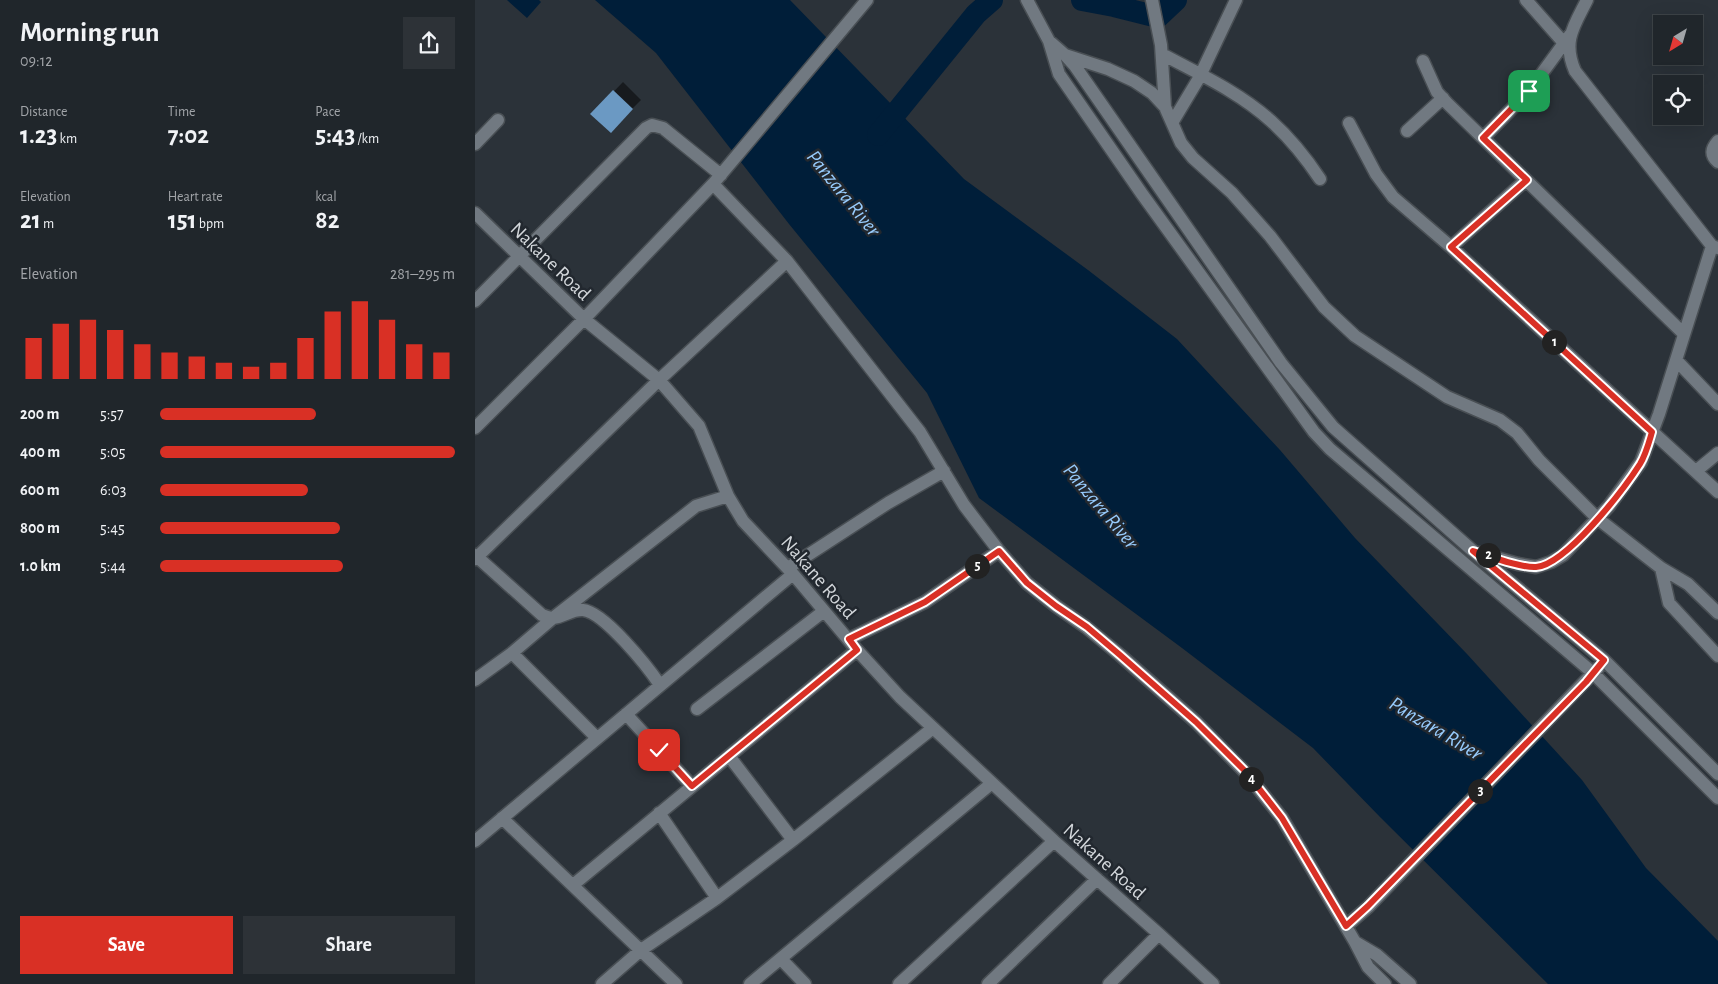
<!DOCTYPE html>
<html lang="en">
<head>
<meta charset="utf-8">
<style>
  body { margin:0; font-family:"Alegreya Sans",sans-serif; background:#2d3237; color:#f1f3f6; height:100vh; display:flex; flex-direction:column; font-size:19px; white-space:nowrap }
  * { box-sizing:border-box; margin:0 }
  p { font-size:16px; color:#a2a5a9 }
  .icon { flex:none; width:28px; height:28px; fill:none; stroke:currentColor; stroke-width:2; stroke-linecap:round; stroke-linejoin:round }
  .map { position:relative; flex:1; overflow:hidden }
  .panel { display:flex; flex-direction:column; background:#20262b; width:475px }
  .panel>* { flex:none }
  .needle { width:32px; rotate:217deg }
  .buttons { position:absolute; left:1178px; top:15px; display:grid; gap:10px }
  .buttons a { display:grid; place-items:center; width:50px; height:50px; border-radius:0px; background:#20262b; box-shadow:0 5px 20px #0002,0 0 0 1px #3d4347; font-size:25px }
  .pin { position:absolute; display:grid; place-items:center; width:42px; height:42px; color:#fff; margin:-21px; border-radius:10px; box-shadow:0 2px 8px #0006 }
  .km { position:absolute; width:25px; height:25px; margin:-12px; border-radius:50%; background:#222; color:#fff; font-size:14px; line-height:25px; text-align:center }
  .round { display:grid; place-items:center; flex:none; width:52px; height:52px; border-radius:0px; background:#2d3237 }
  .headline { display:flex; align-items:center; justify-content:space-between; height:85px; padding:0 20px }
  h1 { font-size:28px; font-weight:600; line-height:38px }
  .stats { display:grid; grid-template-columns:repeat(3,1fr); gap:8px; height:85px; padding:5px 20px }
  .stats div { display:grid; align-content:center }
  .stats b { font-size:25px; font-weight:600 }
  .stats small { font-size:14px; font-weight:400 }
  .stats p { font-size:14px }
  .chart { height:140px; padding:10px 20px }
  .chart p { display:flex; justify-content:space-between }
  .chart svg { width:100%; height:90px; margin-top:5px; stroke:#d93025; stroke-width:6 }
  .action { display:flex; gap:10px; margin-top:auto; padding:10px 20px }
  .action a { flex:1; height:58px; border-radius:0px; background:#d93025; color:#fff; font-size:20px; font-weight:600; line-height:58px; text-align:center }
  .action a+a { background:#2d3237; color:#f1f3f6 }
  ul { padding:0 20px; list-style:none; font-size:16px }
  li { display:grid; grid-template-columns:80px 60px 1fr; align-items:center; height:38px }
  li i { height:12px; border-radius:6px; background:#d93025 }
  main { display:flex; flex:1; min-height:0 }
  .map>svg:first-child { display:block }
  .water { fill:#001e39 }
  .shadow { fill:#0007 }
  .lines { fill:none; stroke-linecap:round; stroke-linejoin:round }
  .river { stroke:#001e39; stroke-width:22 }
  .building { fill:#6b99c3 }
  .minor-casing { stroke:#494f54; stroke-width:15 }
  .minor { stroke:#717981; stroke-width:12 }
  .route-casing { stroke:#fff; stroke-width:10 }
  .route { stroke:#d93025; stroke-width:6 }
  .labels { text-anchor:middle; stroke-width:5; stroke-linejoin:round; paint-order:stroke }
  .street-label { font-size:20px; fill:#d3d7db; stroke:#22282f }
  .water-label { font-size:21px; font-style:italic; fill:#97cbfc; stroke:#22282f }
</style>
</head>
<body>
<main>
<section class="panel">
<div class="headline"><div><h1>Morning run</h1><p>09:12</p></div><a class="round"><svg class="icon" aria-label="share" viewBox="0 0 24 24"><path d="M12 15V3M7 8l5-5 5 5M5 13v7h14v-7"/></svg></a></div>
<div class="stats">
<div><p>Distance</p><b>1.23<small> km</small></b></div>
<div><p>Time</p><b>7:02</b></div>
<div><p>Pace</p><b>5:43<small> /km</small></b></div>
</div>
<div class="stats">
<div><p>Elevation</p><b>21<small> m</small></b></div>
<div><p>Heart rate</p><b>151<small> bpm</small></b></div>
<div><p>kcal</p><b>82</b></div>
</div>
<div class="chart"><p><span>Elevation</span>281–295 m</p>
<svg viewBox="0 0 160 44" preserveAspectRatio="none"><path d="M5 44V24M15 44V17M25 44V15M35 44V20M45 44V27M55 44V31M65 44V33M75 44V36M85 44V38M95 44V36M105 44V24M115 44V11M125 44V6M135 44V15M145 44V27M155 44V31"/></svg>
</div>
<ul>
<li><b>200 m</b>5:57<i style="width:53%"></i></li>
<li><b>400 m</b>5:05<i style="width:100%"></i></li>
<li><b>600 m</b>6:03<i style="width:50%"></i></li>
<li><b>800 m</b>5:45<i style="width:61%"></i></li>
<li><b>1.0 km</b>5:44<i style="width:62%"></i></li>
</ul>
<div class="action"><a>Save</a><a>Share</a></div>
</section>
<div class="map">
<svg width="1243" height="984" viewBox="0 0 1243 984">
  <rect width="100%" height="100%" fill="#2b3239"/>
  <path class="water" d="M32 0H64L66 2 52 18Z
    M120 0H315L489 179 613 270 702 339 805 450 880 538 992 654 1107 780 1171 868 1243 941V984H1073L905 817 838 748 707 648 504 498 452 393 314 224 181 53Z"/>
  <path class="shadow" d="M148 82 166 100 135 131 117 114Z"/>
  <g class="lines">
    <path class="river" d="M607 0 639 6 683 17 701 0
      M403 135 501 14 517 0"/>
  </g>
  <path class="building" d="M138 90 158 109 136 133 115 114Z"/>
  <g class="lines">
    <g class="minor-casing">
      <path id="minor" d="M552 0 574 41 584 74 667 194 839 432 855 449 1118 673 1243 798
        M677 0 686 45 690 107
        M1051 0 1089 43
        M1112 0C1099 26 1087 41 1100 71L1237 246 1243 248
        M574 41 590 55 600 66 806 363 858 427 998 551 1129 660 1243 774
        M687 54C724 74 764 92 796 121 815 138 831 158 845 179
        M590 55 633 69 659 81 677 93 690 107 706 143 718 158 757 193 795 236 849 307 880 336 972 397 1025 420 1042 433 1064 460 1122 518 1186 568 1213 584 1243 613
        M948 61 962 92 972 103 1209 334
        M697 123 724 78 761 0
        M874 123 901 174 918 197 976 247 1243 492
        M932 131 968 98
        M1008 138 1054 91 1095 35
        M1243 141C1236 149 1235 155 1243 162
        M0 144 23 120
        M238 184 312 261 445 432 489 505 524 551 552 583 581 606 611 627 645 655 721 722 771 773 807 818 880 942 893 967 910 984
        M0 213 109 319 184 380 224 426 253 496 268 521 318 574 382 650 425 697 579 841 684 934 738 984
        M976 247 1051 180
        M0 301 171 128 177 125 188 128 246 175
        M1201 360 1243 404
        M0 428 109 319 238 184 392 0
        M1221 471 1243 453
        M1004 553 1043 564 1061 567 1076 562 1088 555 1134 506 1166 462 1184 414 1237 246
        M0 555 67 615C70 616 75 618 78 618 89 617 97 609 108 610 129 612 173 667 185 685
        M0 559 184 380 312 261
        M313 568 413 503 469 471
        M1186 568 1194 603 1243 656
        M374 639 450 602 524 551
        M37 653 122 738
        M0 680 37 653 78 618 221 506 253 496
        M222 709 349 611
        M151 714 217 786
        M254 756 318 840
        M184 813 242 898
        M27 818 201 984
        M0 841 318 574
        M98 885 382 650
        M871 926 893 907 1123 668
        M880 942 902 955 935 984
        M306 959 330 984
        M127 984 166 950 242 898 318 840 458 728
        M275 984 517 783
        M424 984 579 841
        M513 984 622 879
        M634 984 684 934"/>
    </g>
    <use href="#minor" class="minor"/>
  </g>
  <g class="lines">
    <g class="route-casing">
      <path id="route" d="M184 750 217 786 382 650 374 639 450 602 524 551 552 583 581 606 612 627 645 655 721 722 771 772 807 818 871 926 893 906 1111 682 1129 660 998 551C1014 556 1045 568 1061 567 1091 565 1149 489 1165 464 1171 454 1174 442 1177 432L976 247 1052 180 1008 138 1054 91"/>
    </g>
    <use href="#route" class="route"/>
  </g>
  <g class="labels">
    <g class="street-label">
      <text transform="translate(76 261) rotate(44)" y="7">Nakane Road</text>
      <text transform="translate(344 577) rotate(49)" y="7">Nakane Road</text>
      <text transform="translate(630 861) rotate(42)" y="7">Nakane Road</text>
    </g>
    <g class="water-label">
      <text transform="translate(369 193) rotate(51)" y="7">Panzara River</text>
      <text transform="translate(626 506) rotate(50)" y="7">Panzara River</text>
      <text transform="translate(961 728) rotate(31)" y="7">Panzara River</text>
    </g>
  </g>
</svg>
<div class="buttons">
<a><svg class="needle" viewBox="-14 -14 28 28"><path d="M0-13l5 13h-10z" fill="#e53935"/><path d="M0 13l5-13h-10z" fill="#a2a5a9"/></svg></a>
<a><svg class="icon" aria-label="locate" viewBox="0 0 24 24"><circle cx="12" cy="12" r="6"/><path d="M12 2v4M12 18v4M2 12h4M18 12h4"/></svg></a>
</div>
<div class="pin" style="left:1054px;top:91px;background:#1e9e55"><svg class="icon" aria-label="arrive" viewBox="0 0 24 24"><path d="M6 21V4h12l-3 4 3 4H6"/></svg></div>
<div class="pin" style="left:184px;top:750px;background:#d93025"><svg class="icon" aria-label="check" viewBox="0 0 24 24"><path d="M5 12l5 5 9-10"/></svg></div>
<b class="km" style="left:1079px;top:342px">1</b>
<b class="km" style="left:1013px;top:555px">2</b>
<b class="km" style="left:1005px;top:791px">3</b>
<b class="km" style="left:776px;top:779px">4</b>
<b class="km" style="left:502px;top:566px">5</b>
</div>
</main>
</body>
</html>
